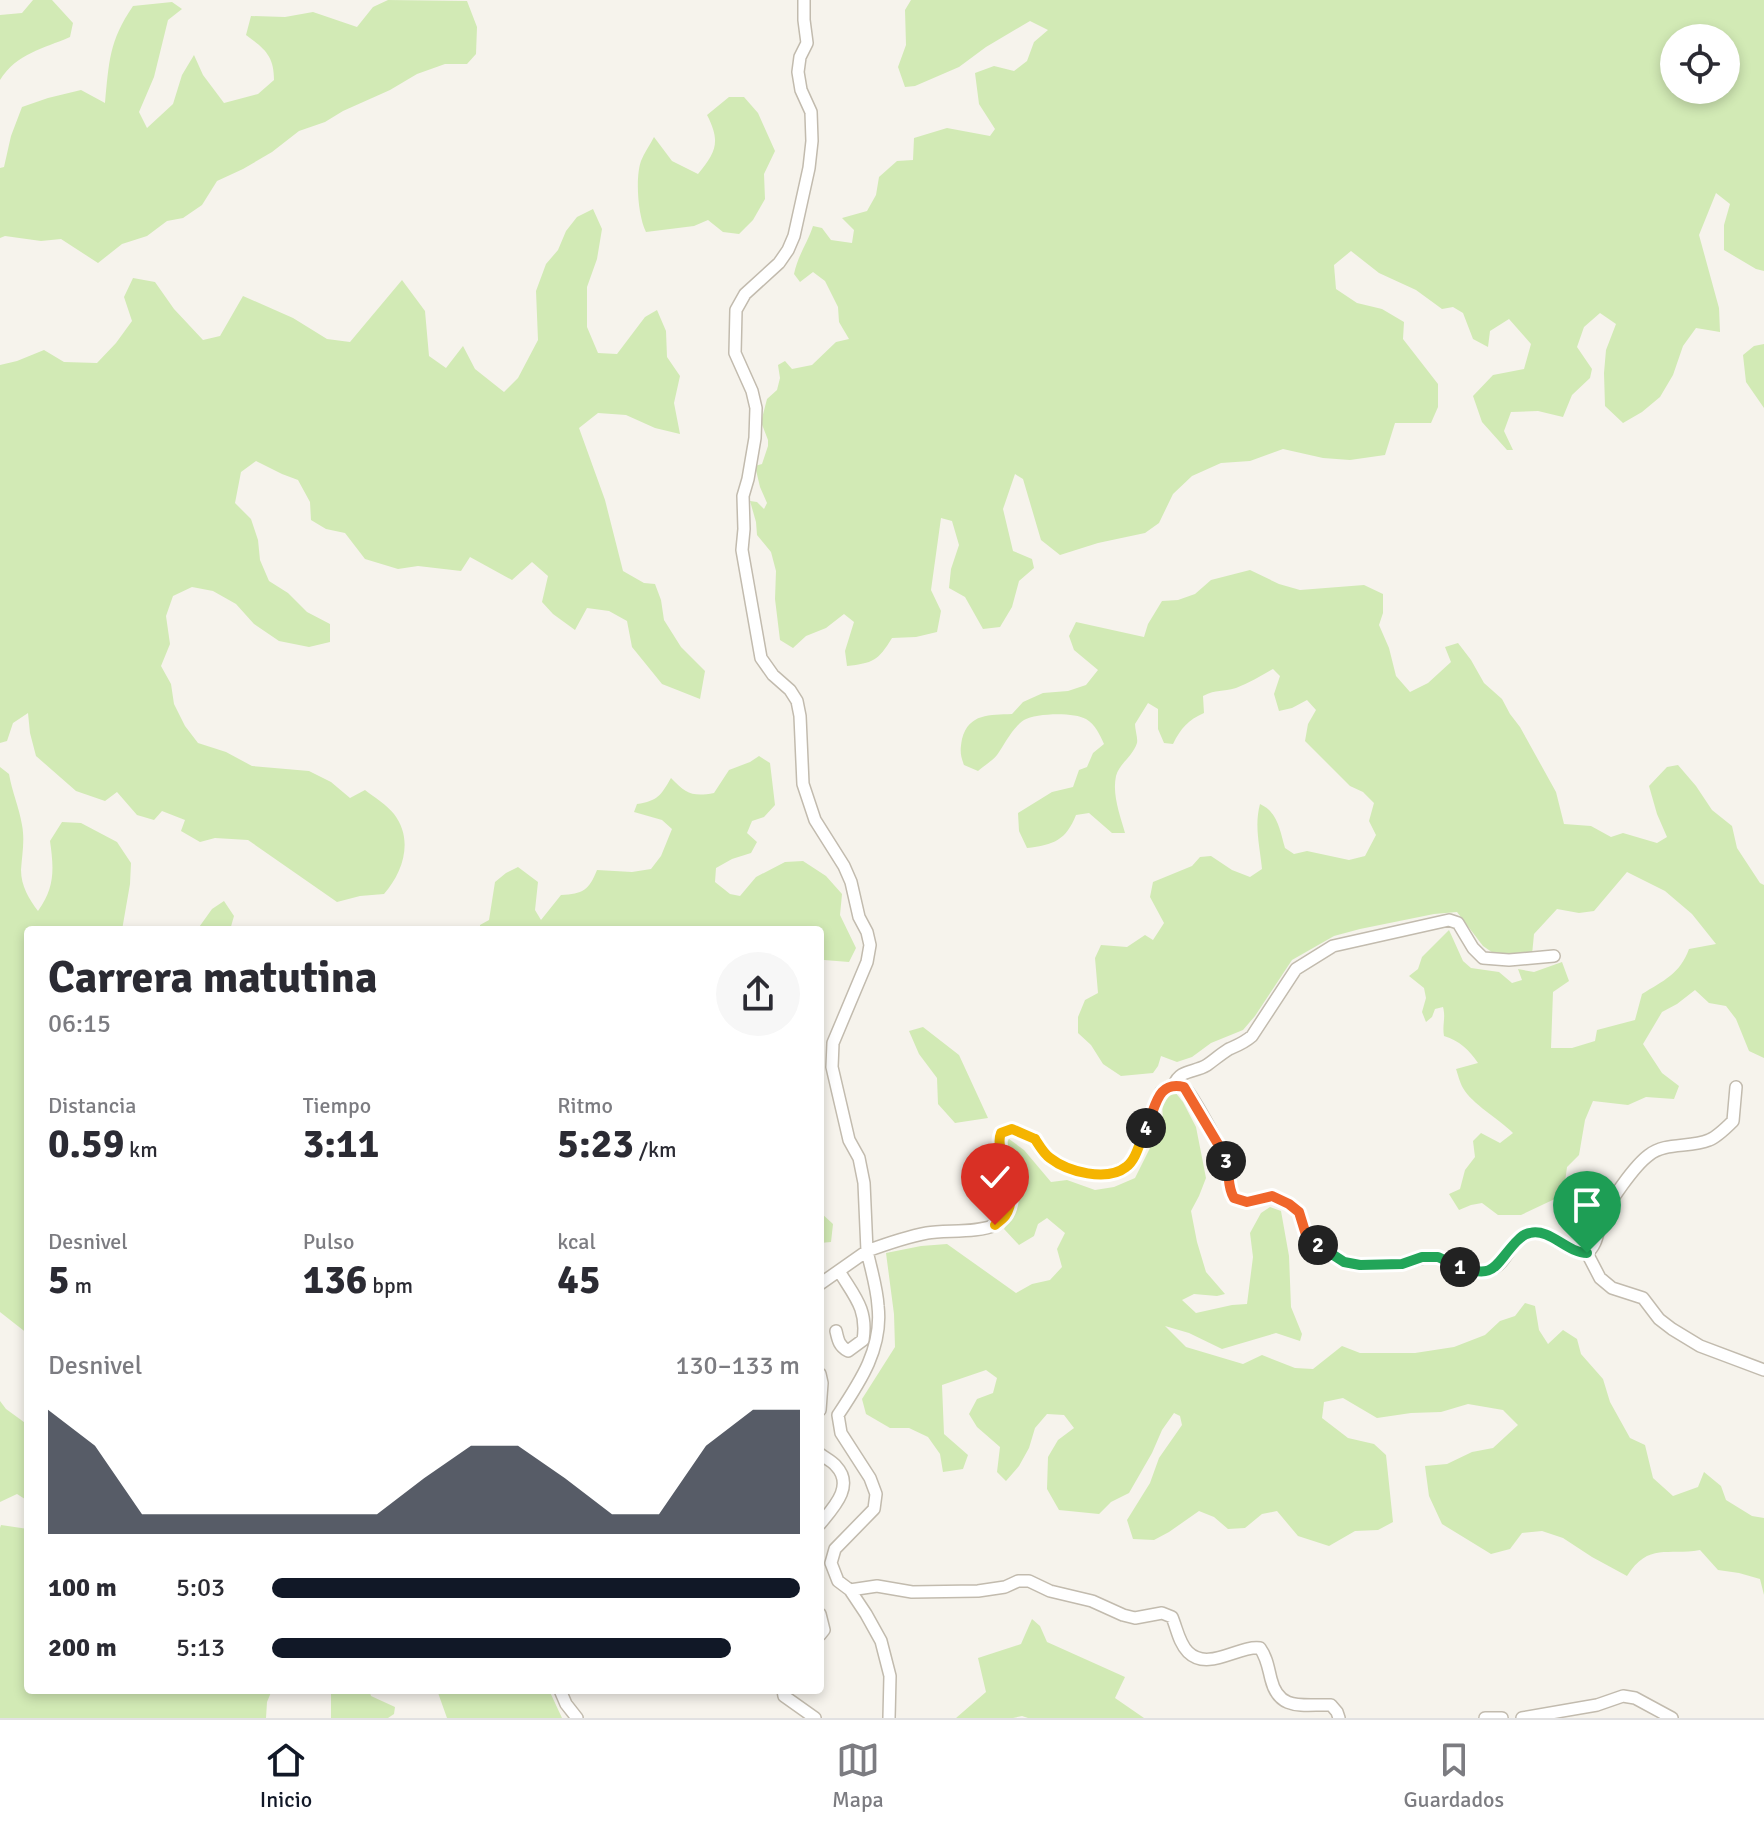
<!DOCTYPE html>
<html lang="es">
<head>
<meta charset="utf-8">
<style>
  body { margin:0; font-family:Signika,sans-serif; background:#f7f7f7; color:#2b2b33; height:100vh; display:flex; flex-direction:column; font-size:30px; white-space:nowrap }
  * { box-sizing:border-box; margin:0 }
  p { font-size:26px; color:#7c7c81 }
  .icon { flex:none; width:44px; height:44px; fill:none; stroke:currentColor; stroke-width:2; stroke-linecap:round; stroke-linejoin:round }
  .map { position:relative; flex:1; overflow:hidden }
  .sheet { position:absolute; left:24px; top:926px; width:800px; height:768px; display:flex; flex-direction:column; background:#fff; border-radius:8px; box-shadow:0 4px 12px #0003 }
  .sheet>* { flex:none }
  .fabs { position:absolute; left:1660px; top:24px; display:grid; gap:16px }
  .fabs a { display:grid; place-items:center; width:80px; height:80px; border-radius:50%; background:#fff; box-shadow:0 4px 12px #0003; font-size:40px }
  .pin { position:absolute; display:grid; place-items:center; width:68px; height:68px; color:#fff; margin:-82px -34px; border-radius:50% 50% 50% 0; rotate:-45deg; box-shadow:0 0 8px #0007 }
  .pin .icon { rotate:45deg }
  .km { position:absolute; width:40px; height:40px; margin:-20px; border-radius:50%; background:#222; color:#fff; font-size:22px; line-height:40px; text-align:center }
  .round { display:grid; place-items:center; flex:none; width:84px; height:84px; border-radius:42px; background:#f7f7f7 }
  .summary { display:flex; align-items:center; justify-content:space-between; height:136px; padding:0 24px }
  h1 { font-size:44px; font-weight:700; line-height:60px }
  .figures { display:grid; grid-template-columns:repeat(3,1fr); gap:12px; height:136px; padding:8px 24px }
  .figures div { display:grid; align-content:center }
  .figures b { font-size:40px; font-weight:700 }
  .figures small { font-size:22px; font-weight:400 }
  .figures p { font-size:22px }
  .chart { height:224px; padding:16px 24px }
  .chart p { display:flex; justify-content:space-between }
  .chart svg { width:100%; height:144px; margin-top:8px; fill:#111827; opacity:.7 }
  ul { padding:0 24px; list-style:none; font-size:26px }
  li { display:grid; grid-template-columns:128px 96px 1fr; align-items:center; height:60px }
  li i { height:20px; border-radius:10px; background:#111827 }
  .dock { display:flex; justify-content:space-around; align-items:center; height:112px; border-top:2px solid #e1e1e2; background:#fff; font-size:22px; color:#7c7c81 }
  .dock a { display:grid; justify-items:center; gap:4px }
  .dock .selected { color:#111827 }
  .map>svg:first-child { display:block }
  .green { fill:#d2eab5; fill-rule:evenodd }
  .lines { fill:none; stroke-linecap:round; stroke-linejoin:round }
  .minor-casing { stroke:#c2bbae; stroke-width:14 }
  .minor { stroke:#fff; stroke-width:11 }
  .split-1-casing { stroke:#fff; stroke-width:16 }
  .split-2-casing { stroke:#fff; stroke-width:16 }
  .split-3-casing { stroke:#fff; stroke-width:16 }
  .split-4-casing { stroke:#fff; stroke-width:16 }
  .split-5-casing { stroke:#fff; stroke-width:16 }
  .split-6-casing { stroke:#fff; stroke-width:16 }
  .split-1 { stroke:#22a559; stroke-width:10 }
  .split-2 { stroke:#22a559; stroke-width:10 }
  .split-3 { stroke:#f0652b; stroke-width:10 }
  .split-4 { stroke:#f0652b; stroke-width:10 }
  .split-5 { stroke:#f5b400; stroke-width:10 }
  .split-6 { stroke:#f5b400; stroke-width:10 }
</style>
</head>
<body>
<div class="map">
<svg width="1764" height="1718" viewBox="0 0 1764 1718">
  <rect width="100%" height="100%" fill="#f6f3ec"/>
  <path class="green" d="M33 0H52L73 23 70 37C43 49 17 53 0 80V15L22 13Z
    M388 0 467 1 477 27 476 54 467 64H445L417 74 390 90 343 111 325 122 299 131 272 152 243 169 217 181 202 205 183 218 167 221 147 236 122 244 98 263 61 239 41 241 5 236 0 238V168L4 167 11 136 22 107 48 98 81 90 105 103C109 62 109 41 133 6L172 2 182 9 168 20 154 77 139 112 147 128 173 104 182 75 194 55 203 75 224 103 258 94 274 80C274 56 265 49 246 35L251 16 285 17 313 12 357 27 373 7Z
    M911 0H1764V271L1756 269 1724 250V225L1730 204 1716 193 1699 235 1719 308 1720 332 1696 328 1683 346 1673 375 1660 397 1642 412 1623 423 1605 406 1604 373 1606 350 1616 324 1600 313 1584 327 1577 347 1592 369 1590 378 1572 395 1563 417 1538 411 1511 412 1504 431 1513 450H1507L1482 422 1473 396 1493 375 1524 369 1531 344 1509 319 1490 331 1488 347 1473 339 1463 313 1453 307 1442 309 1416 290 1379 273 1351 251 1334 265 1336 289 1357 303 1382 309 1404 322 1403 339 1438 384V407L1431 423H1395L1385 455 1350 460 1323 458 1283 449 1250 461 1221 463 1192 476 1173 494 1159 523 1145 533 1098 543 1060 555 1041 540 1023 479 1015 474 1003 509 1013 551 1032 559 1034 568 1019 581 1012 607 1000 627 983 629 965 597 949 588 951 569 959 545 952 521 941 518 931 590 941 611 937 632 916 637 892 638C878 661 873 663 847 666L845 651 854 622 844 614 826 628 806 636 793 648 780 640 775 599 776 571 771 552 757 535 756 522 750 501 757 502 764 509 767 503 760 487 755 466 762 464 768 446V440L761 422 767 399 777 390 780 378 778 365 785 361 792 369 812 365 836 342 849 339 839 322 838 307 825 281 813 272 800 282 794 274C798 255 807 244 813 226L822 228 831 240 852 243 854 230 842 218 867 211 876 195 879 177 897 161 913 160 914 138 947 128 990 136 995 129 979 104 975 73 994 66 1014 71 1027 61 1034 42 1048 30 1030 21 986 47 959 67 915 86 905 87 898 67 906 45 905 10ZM1674 38H1726V90H1674Z
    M729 97H744L758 113 775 151 764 174 765 199 753 220 739 234 723 232 708 220 694 226 646 232C638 216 635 178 641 161 644 153 650 145 654 137L672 161 698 174C716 152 721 142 707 115Z
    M593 209 602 229 597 259 587 287V327L598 353 617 354 645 317 657 310 666 331 667 357 680 376 674 403 680 434 655 428 626 415 598 413 579 428 605 500 623 571 644 583 655 584 661 600 664 620 681 647 705 671 700 699 662 684 632 647 627 621 609 611 587 608 575 630 553 614 542 602 548 576 532 562 512 580 470 557 461 571 418 566 398 569 365 559 345 533 326 529 311 520 310 502 298 480 282 474 256 461 241 472 235 503 251 519 258 540 260 560 269 581 288 593 307 612 330 624V642L309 647 279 641 254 624 236 604 213 591 192 587 173 596 166 616 170 644 161 666 171 684 174 704 185 726 198 743 226 752 252 766 309 771 331 782 350 798 365 790C374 797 387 805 394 814 414 840 403 872 384 894L360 896 337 902 248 840 215 838 200 842 181 831 185 820 162 811 154 820 137 815 117 792 105 801 76 791 36 756 30 733 28 713 13 723 7 741 0 743V365L17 361 44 350 64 362 97 363 116 343 132 321 124 297 133 278 155 282 174 309 203 340 220 336 243 296 293 318 327 339 350 342 402 280 425 311 429 356 446 368 463 346 475 369 504 392 518 378 538 340 536 291 546 264 558 250 566 231 577 217Z
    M1764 344V408L1746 382 1743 355 1754 346Z
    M1250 570 1279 584 1300 590 1364 585 1383 594V613L1379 625 1389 648 1396 676 1410 692 1428 683 1451 662 1445 647 1458 643 1471 660 1484 683 1502 699 1510 714 1520 727 1556 792 1564 824 1591 826 1611 837 1623 833 1657 843 1667 837 1657 814 1649 786 1667 767 1678 765 1696 786 1712 810 1732 826 1737 848 1760 883 1764 885V1058L1749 1051 1736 1019 1726 1006 1709 1003 1695 990 1677 1004 1662 1012 1643 1044 1662 1073 1679 1086 1674 1099 1646 1097 1628 1105 1593 1101 1585 1120 1579 1155 1567 1167 1565 1182 1559 1197 1521 1215H1498L1482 1203 1471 1205 1459 1210 1449 1194 1460 1189 1465 1170 1475 1157 1473 1141 1481 1133 1500 1143 1513 1133C1499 1119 1472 1104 1463 1088 1460 1083 1458 1075 1456 1069L1478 1063C1469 1050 1460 1041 1444 1036 1442 1025 1446 1018 1443 1007L1435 1009 1432 1017 1426 1022 1422 1012 1426 998 1424 988 1409 976 1418 969 1422 957 1449 930 1463 961 1471 968 1499 972 1512 983 1522 980 1518 969 1534 972 1562 962 1569 981 1553 992 1551 1048H1572L1595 1041 1597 1030 1635 1020 1642 994C1663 981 1680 974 1689 949L1716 944 1692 914 1665 891 1627 872 1594 911 1579 913 1557 909 1534 934 1532 955 1499 957 1483 946 1457 912 1434 914 1360 929 1334 936 1292 960 1255 1016 1243 1030 1211 1043 1192 1057 1177 1062 1161 1056 1158 1066 1153 1073 1121 1076 1103 1064 1091 1045 1078 1033V1017L1085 1000 1098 993 1095 958 1101 945 1127 947 1145 935 1153 940 1164 923 1150 897 1153 882 1192 866 1200 857 1211 856 1232 870 1250 877 1262 869C1260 847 1254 826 1260 804 1278 812 1280 831 1285 848L1294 854 1307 851 1349 860 1365 856 1376 835 1369 821 1374 803 1363 792 1350 786 1305 741 1308 724 1316 710 1307 700 1292 708 1279 711 1274 694 1280 676 1273 669C1261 676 1249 683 1236 688 1222 692 1217 689 1203 696L1204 713C1188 720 1181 728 1173 744L1164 743 1158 729V709L1148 703 1135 724C1135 730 1138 738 1137 743 1133 756 1119 764 1116 776 1112 795 1120 815 1125 833H1112L1089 813 1076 815C1066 840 1054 845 1027 848L1019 831 1018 813 1052 792 1073 787 1079 770 1087 767 1093 753 1104 744C1100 735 1095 724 1086 719 1074 712 1036 713 1024 720 1012 728 1005 744 997 755 992 761 984 766 978 771L964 765C960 755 960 750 962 739 969 713 990 715 1012 714L1023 702 1043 693 1068 691 1086 685 1098 670 1074 650 1069 636 1076 622 1144 637 1148 624 1162 601 1178 600 1195 594 1211 580Z
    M759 756 770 763 775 805 764 817 752 821 747 833 757 842 751 853 732 859 716 868 715 882 730 894 740 896 756 877 785 862 803 861 826 876 842 894 840 915 856 948 849 962 824 960 820 957V930H792L789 927C765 931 744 926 722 930H480V925L489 920 495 882 506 873 518 867 538 882 535 910 541 920 561 895C583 894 589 890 597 870L632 872 651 869 661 856 672 829 662 820 634 812 637 804C658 801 661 795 671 778 686 794 693 797 714 793L729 770 750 762Z
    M0 767 9 774C12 792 19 807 22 825 25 840 22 855 21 870 21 886 29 899 38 911 55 887 54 869 50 841L62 822 81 823 117 842 131 863 130 884 122 930H28V1334L0 1312Z
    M224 901 234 916 230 930H197L212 909Z
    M923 1027 959 1055 988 1118 955 1123 938 1104 937 1078 919 1054 909 1031Z
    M1175 1092 1183 1102 1196 1127 1206 1178 1199 1196 1191 1211 1197 1242 1206 1272 1225 1294 1217 1296 1194 1294 1182 1300 1196 1313 1232 1305 1247 1304 1253 1257 1250 1233 1261 1213 1270 1207 1281 1211 1289 1256 1291 1307 1302 1334 1300 1341 1276 1333 1222 1349 1189 1333 1165 1326 1186 1347 1243 1364 1262 1355 1295 1368 1313 1369 1342 1346 1360 1353H1415L1454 1347 1485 1335 1500 1321 1515 1316 1525 1303 1535 1306 1539 1330 1548 1344 1563 1330 1577 1339 1581 1354 1603 1379 1610 1402 1630 1438 1645 1445 1653 1478 1673 1496 1698 1487 1704 1472 1721 1486 1726 1500 1752 1516 1764 1518V1595L1760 1579 1739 1573 1718 1570 1700 1550C1667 1556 1649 1542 1627 1576L1592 1557 1563 1538 1542 1531 1522 1533 1510 1549 1491 1554 1442 1524 1429 1496 1425 1466 1447 1464 1472 1452 1493 1448 1518 1425 1503 1410 1468 1404 1441 1412 1411 1413 1377 1418 1343 1398 1324 1402 1322 1418 1348 1438 1374 1444 1386 1455 1393 1522 1378 1530 1355 1531 1329 1546 1298 1536 1277 1511 1262 1514 1245 1528 1228 1529 1214 1517 1199 1511 1169 1532 1154 1540 1133 1539 1127 1520 1150 1483 1159 1458 1182 1425 1180 1416 1174 1413 1162 1430 1152 1453 1129 1493 1111 1502 1099 1514 1059 1510 1047 1489 1048 1457 1058 1440 1074 1428 1064 1415 1047 1414 1035 1428 1029 1448 1019 1466 1006 1481 997 1472 1000 1447 977 1427 969 1414 977 1399 993 1393 997 1378 986 1370 942 1385 944 1434 968 1455 963 1469 943 1472 940 1454 928 1437 909 1428H890L866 1414 862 1399 895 1347 894 1314 886 1253 921 1246 947 1244 1016 1293 1032 1284 1050 1280 1062 1267 1057 1249 1065 1233 1047 1218 1038 1224 1034 1236 1019 1245 1004 1229 1019 1200V1179L1004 1147 1009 1139 1024 1150 1051 1182 1067 1180 1095 1190 1114 1187 1135 1178 1163 1122 1162 1102 1167 1093Z
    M820 1212 833 1224 831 1242 820 1243Z
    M0 1401 6 1409 28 1425V1501L17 1494 0 1502Z
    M1 1525 28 1529V1690H272L267 1702 266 1718H0V1528Z
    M1032 1619 1040 1626 1047 1642 1125 1677 1115 1698 1144 1718H1028L1022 1716 1013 1718H956L986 1692 978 1658 1021 1644Z
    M331 1690H369L371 1696 395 1707 394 1714 388 1718H331Z
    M437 1690H549L562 1718H447Z"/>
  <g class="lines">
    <g class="minor-casing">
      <path id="minor" d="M804 0V20L807 43 800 57 798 72 801 90 811 112 812 141 809 168 794 236 788 250 779 263 745 294 736 310 735 353 752 391 756 408 755 438 748 479 743 496 744 529 742 550 761 658 773 675 790 690 797 701 800 716 803 784 815 820 844 866 851 882 859 917 867 932 870 945 867 962 833 1043 832 1067 849 1140 859 1158 864 1183 867 1251 820 1284
        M1174 1085C1180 1069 1194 1073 1207 1065 1214 1060 1221 1054 1229 1049 1238 1045 1244 1043 1252 1036L1296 969 1333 946 1449 920 1458 923 1473 948 1483 958 1509 960 1554 956
        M1587 1253C1598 1244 1597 1232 1602 1219 1608 1203 1635 1165 1649 1155 1665 1142 1690 1148 1709 1140 1717 1137 1726 1128 1733 1121L1736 1087
        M1587 1253 1600 1278 1612 1288 1643 1298 1659 1319 1672 1329 1700 1346 1764 1370
        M836 1331C838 1340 839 1346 848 1351L863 1340C868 1309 854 1296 839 1271
        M820 1374 822 1383 820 1410
        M820 1454C825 1458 832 1461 836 1466 855 1486 833 1508 820 1524
        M850 1590 877 1586 912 1592 978 1591 1005 1587 1018 1581H1029L1050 1591 1092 1601 1123 1615 1135 1618 1162 1613 1172 1617C1177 1629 1179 1643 1188 1652 1208 1672 1239 1645 1260 1648 1267 1658 1268 1667 1271 1679 1279 1712 1303 1704 1331 1705L1337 1712 1339 1718
        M820 1614 824 1630 820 1635
        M560 1690 566 1704 577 1718
        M783 1690 784 1696 815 1718
        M889 1718 890 1676 881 1641 866 1614 850 1590 838 1581 831 1563 835 1549 874 1509 876 1494 870 1478 841 1433 838 1415C860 1382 883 1348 878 1306 877 1288 871 1269 867 1251 886 1244 906 1237 927 1233 945 1230 979 1233 995 1225 1007 1218 1010 1206 1011 1193 1013 1172 995 1150 1001 1133L1012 1129C1019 1132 1029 1135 1035 1140 1041 1145 1044 1154 1051 1159 1074 1174 1111 1184 1132 1161L1161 1092C1167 1086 1176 1082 1184 1087 1192 1093 1222 1150 1226 1161 1231 1174 1227 1186 1234 1198L1247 1202 1272 1196 1289 1204 1299 1212 1307 1238C1324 1249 1341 1265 1362 1265 1368 1265 1374 1264 1380 1264 1388 1264 1397 1265 1404 1263 1415 1261 1423 1256 1434 1257 1455 1258 1469 1279 1492 1269 1508 1262 1512 1236 1531 1232 1549 1229 1567 1254 1587 1253
        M1485 1718H1502
        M1522 1718 1597 1705 1623 1696 1635 1698 1672 1718"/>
    </g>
    <use href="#minor" class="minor"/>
  </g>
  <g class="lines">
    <g class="split-1-casing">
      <path id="split-1" d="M1460 1267C1495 1279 1494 1266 1515 1243 1520 1238 1523 1234 1530 1233 1550 1228 1567 1253 1587 1253"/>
    </g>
    <g class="split-2-casing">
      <path id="split-2" d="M1318 1245 1344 1262 1360 1265 1402 1264 1422 1257H1438L1460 1267"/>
    </g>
    <g class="split-3-casing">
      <path id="split-3" d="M1226 1161C1230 1174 1227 1187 1234 1198L1247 1202 1272 1196 1289 1204 1299 1212 1307 1238 1318 1245"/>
    </g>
    <g class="split-4-casing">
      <path id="split-4" d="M1146 1128C1156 1109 1156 1080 1184 1087L1218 1144 1226 1161"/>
    </g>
    <g class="split-5-casing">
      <path id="split-5" d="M1035 1139C1039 1145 1044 1154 1050 1158 1068 1172 1107 1182 1126 1167 1137 1159 1140 1140 1146 1128"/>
    </g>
    <g class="split-6-casing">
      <path id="split-6" d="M995 1225C997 1223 1004 1218 1005 1216 1013 1205 1013 1183 1009 1171 1005 1157 996 1146 1001 1133L1012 1129 1035 1139"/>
    </g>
    <use href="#split-1" class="split-1"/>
    <use href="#split-2" class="split-2"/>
    <use href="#split-3" class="split-3"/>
    <use href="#split-4" class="split-4"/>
    <use href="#split-5" class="split-5"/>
    <use href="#split-6" class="split-6"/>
  </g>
</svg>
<div class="fabs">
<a><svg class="icon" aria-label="locate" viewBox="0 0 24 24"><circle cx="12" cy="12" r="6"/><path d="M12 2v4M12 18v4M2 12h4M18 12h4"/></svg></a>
</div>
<div class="pin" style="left:1587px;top:1253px;background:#1e9e55"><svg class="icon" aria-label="arrive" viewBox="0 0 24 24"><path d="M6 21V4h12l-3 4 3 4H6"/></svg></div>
<div class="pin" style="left:995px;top:1225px;background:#d93025"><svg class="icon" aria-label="check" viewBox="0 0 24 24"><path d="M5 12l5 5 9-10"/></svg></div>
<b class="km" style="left:1460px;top:1267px">1</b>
<b class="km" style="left:1318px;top:1245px">2</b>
<b class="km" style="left:1226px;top:1161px">3</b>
<b class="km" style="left:1146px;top:1128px">4</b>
<section class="sheet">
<div class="summary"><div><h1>Carrera matutina</h1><p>06:15</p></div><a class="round"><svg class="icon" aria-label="share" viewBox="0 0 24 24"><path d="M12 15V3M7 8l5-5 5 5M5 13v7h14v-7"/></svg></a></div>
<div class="figures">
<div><p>Distancia</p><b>0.59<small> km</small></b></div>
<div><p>Tiempo</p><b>3:11</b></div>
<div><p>Ritmo</p><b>5:23<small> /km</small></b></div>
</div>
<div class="figures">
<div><p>Desnivel</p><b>5<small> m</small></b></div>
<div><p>Pulso</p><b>136<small> bpm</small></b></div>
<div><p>kcal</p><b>45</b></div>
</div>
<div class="chart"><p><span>Desnivel</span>130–133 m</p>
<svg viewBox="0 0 160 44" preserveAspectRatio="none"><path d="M0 44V6L10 17L20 38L30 38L40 38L50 38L60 38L70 38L80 27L90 17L100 17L110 27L120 38L130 38L140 17L150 6L160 6V44z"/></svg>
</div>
<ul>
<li><b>100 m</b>5:03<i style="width:100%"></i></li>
<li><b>200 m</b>5:13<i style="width:87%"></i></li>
</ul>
</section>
</div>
<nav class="dock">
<a class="selected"><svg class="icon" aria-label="home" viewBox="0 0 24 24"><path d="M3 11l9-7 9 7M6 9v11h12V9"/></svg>Inicio</a>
<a><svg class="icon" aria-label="map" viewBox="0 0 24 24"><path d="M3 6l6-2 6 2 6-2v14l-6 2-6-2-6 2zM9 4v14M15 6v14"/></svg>Mapa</a>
<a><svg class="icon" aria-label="saved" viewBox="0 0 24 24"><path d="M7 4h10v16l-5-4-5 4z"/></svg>Guardados</a>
</nav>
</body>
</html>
